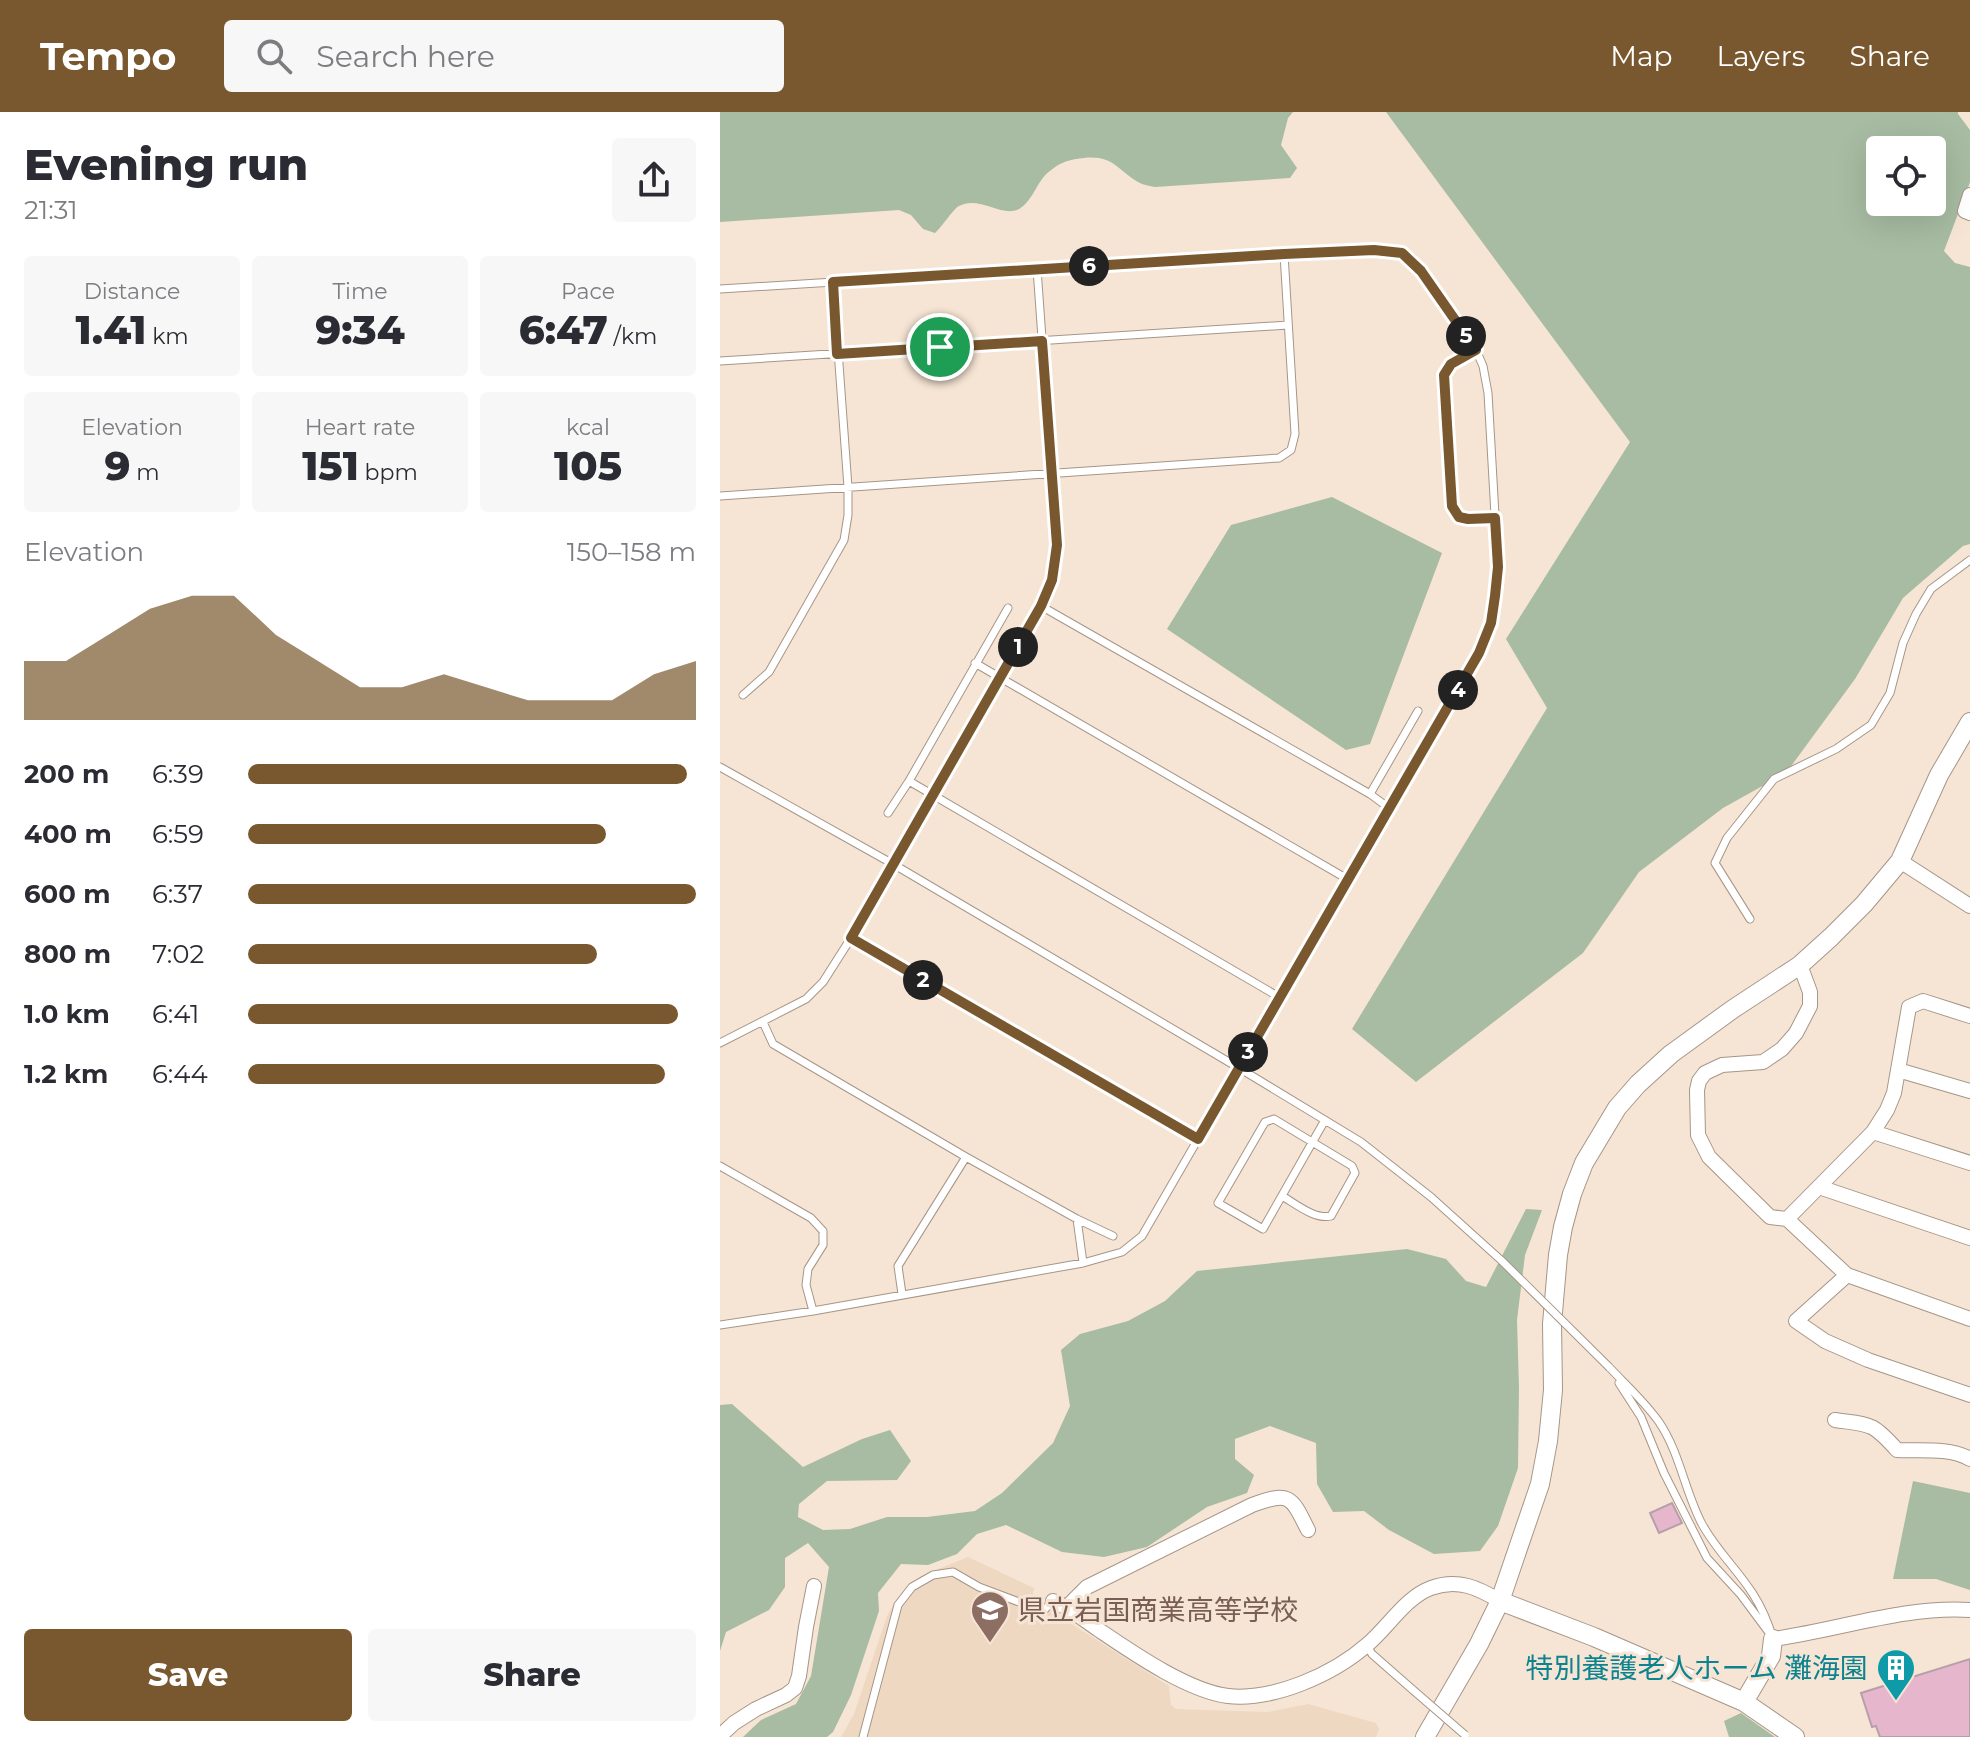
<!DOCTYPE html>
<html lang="en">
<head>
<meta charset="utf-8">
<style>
  body { margin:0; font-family:Montserrat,"Noto Sans JP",sans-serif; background:#f7f7f7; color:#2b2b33; height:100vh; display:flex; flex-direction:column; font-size:30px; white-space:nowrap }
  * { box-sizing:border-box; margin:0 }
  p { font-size:26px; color:#7c7c81 }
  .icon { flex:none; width:44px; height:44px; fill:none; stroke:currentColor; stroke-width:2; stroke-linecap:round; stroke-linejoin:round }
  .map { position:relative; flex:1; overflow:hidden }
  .drawer { display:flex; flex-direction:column; background:#fff; width:720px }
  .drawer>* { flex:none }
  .buttons { position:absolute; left:1146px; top:24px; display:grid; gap:16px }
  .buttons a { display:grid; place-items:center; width:80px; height:80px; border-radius:8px; background:#fff; box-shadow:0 8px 32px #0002; font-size:40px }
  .pin { position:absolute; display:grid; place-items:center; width:68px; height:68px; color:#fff; margin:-34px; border:4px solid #fff; border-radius:50%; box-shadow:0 2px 8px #0007 }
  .km { position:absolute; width:40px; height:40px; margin:-20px; border-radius:50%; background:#222; color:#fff; font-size:22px; line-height:40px; text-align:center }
  .round { display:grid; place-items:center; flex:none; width:84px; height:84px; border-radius:8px; background:#f7f7f7 }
  .head { display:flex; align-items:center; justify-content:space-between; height:136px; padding:0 24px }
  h1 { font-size:44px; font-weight:800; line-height:60px }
  .figures { display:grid; grid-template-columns:repeat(3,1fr); gap:12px; height:136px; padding:8px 24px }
  .figures div { display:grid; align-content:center; border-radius:8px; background:#f7f7f7; text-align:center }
  .figures b { font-size:40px; font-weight:800 }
  .figures small { font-size:22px; font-weight:400 }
  .figures p { font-size:22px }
  .chart { height:224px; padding:16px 24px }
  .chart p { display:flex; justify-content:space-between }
  .chart svg { width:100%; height:144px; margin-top:8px; fill:#7a582f; opacity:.7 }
  .button { display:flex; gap:16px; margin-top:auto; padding:16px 24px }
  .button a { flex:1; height:92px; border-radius:8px; background:#7a582f; color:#fff; font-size:32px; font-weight:800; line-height:92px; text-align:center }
  .button a+a { background:#f7f7f7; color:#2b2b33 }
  ul { padding:0 24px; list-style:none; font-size:26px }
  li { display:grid; grid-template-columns:128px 96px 1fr; align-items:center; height:60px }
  li i { height:20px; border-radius:10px; background:#7a582f }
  header { display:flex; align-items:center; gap:48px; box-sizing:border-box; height:112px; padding:0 40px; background:#7a582f; color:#fff }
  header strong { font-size:38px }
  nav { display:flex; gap:44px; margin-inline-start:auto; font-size:28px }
  .search { width:560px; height:72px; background:#f7f7f7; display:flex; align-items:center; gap:20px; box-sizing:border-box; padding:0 28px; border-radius:8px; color:#7c7c81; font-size:30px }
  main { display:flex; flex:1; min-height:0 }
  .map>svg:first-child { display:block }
  .built { fill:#efd8c2 }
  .green { fill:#a7bca2; fill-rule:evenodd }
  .building { fill:#e6b6cd; stroke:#b5a0aa; stroke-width:2 }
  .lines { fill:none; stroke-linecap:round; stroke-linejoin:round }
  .lane-casing { stroke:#a69687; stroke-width:9 }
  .street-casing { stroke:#a69687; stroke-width:16 }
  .secondary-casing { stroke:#a69687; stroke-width:20 }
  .lane { stroke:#fff; stroke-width:7 }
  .street { stroke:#fff; stroke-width:14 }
  .secondary { stroke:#fff; stroke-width:18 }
  .lane-bridge-casing { stroke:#a69687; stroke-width:9; stroke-linecap:butt }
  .lane-bridge { stroke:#fff; stroke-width:7 }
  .route-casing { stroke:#fff; stroke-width:16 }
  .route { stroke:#7a582f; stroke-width:10 }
  .labels { text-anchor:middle; stroke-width:6; stroke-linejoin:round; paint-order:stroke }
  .education-label { font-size:28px; fill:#785e54; stroke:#f6e5d4; text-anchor:start }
  .culture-label { font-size:28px; fill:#0d838f; stroke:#f6e5d4; text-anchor:end }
</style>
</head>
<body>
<header>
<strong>Tempo</strong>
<div class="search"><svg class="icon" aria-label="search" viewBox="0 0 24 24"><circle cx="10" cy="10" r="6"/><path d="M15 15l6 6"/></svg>Search here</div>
<nav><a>Map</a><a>Layers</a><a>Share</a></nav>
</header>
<main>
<section class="drawer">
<div class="head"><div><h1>Evening run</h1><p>21:31</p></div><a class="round"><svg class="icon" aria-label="share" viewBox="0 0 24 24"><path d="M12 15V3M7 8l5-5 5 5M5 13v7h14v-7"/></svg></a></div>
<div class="figures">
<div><p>Distance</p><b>1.41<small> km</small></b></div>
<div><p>Time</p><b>9:34</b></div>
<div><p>Pace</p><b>6:47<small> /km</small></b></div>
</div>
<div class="figures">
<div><p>Elevation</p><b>9<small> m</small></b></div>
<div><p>Heart rate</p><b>151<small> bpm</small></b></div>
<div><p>kcal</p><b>105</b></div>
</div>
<div class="chart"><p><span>Elevation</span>150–158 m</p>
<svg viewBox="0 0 160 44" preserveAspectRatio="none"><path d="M0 44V26L10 26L20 18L30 10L40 6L50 6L60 18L70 26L80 34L90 34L100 30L110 34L120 38L130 38L140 38L150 30L160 26V44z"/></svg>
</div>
<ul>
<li><b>200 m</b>6:39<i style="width:98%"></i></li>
<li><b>400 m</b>6:59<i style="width:80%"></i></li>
<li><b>600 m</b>6:37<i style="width:100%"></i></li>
<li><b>800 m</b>7:02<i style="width:78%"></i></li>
<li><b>1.0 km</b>6:41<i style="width:96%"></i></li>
<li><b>1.2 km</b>6:44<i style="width:93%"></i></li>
</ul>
<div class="button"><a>Save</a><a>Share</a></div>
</section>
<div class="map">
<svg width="1250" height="1625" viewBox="0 0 1250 1625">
  <rect width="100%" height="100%" fill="#f6e5d4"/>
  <path class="built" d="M248 1445 314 1476 312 1490 339 1504 449 1574 451 1593 456 1597 548 1600 588 1592 656 1611 659 1617 656 1625H121L134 1602 167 1504 178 1485 201 1464Z"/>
  <path class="green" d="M0 0H573L568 6 561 33 577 56 570 66 435 75C430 74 423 73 418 70 396 57 393 43 364 46 351 47 340 50 330 59 317 68 314 88 299 97 282 106 259 83 239 94 234 96 222 115 215 121L203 117 191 103 179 98 0 110Z
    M666 0H1238V2L1250 18V70L1224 139 1235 151 1250 155V432L1243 434 1183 486 1135 567 1066 661 1003 696 919 760 863 841 696 970 632 917 827 596 786 527 910 330ZM1160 38H1212V90H1160Z
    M612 385 722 441 650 632 626 638 447 517 511 413Z
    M806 1097 822 1098 805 1143 797 1208 799 1276 798 1356 778 1414 760 1439 714 1442 669 1418 644 1399 613 1400 597 1372 596 1331 550 1314 515 1327V1347L534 1363 527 1381 487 1395 427 1435 384 1445 342 1440 286 1413 257 1422 237 1442 208 1453 181 1452 158 1481 159 1499 131 1583 113 1620 107 1625H23L41 1608 76 1592 91 1564 109 1455 88 1431 65 1446V1475L49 1498 6 1520 0 1539V1293L12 1292 83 1355 142 1327 170 1318 191 1349 177 1368 107 1369 79 1392 78 1405 103 1418 130 1417 167 1405H207L255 1399 282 1381 333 1331 350 1294 341 1238 360 1222 408 1209 445 1189 477 1159 687 1137 726 1147 746 1169 766 1175Z
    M1193 1369 1250 1381V1478L1216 1467H1173Z
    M1021 1601 1055 1625H1009L1004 1609Z"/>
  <path class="building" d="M952 1391 962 1411 939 1421 930 1401Z
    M1250 1547V1625H1160L1156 1614 1152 1615 1141 1581Z"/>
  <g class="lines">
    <g class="lane-casing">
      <path id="lane" d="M0 177 564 142 654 138 682 141 701 159 756 238 763 254 768 281 778 455 771 511 759 541C646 735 535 930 422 1124L402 1140 363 1151 93 1199 0 1213
        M756 238 731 252 724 263 732 394 739 405 748 407 775 406
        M0 249 568 213
        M0 384 559 346 571 338 575 322 564 142
        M321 494 650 682 669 696
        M255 551 629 768
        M23 583 49 560 124 428 128 403V375L113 170
        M0 655 173 752 519 956 641 1030 711 1085 782 1149
        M189 669 559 885
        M650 682 698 599
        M168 701 189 669 288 496
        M1030 807 995 751 1007 726 1054 667 1116 637 1151 613 1170 581 1183 531 1196 502 1211 477 1250 448
        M131 826 478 1027
        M43 910 53 932 246 1045 357 1107 363 1151
        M0 931 86 887 103 870 131 826 321 494 332 468 337 433 317 157
        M0 1054 91 1106 103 1119V1133L88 1157 86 1173 93 1199
        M562 1084C576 1092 595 1108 611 1104L635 1061 632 1054 554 1007 545 1010 498 1091 543 1117 605 1008
        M357 1107 393 1124
        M182 1182 178 1154 246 1045
        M889 1255C906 1273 925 1290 939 1310 960 1341 965 1380 982 1412 996 1438 1017 1457 1033 1482 1042 1496 1048 1510 1053 1527
        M899 1271 921 1305 944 1361 987 1446 1021 1483 1050 1522
        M647 1534 652 1542 693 1578
        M143 1625 178 1493 192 1475 213 1463 233 1460 259 1475 323 1499 333 1489"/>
    </g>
    <g class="street-casing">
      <path id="street" d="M1250 83 1245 99 1250 101
        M1180 749 1250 794
        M1080 853 1090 880V894L1076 921 1062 937 1043 950 1002 953 985 961 979 969 977 978 978 1023 989 1045 1050 1105 1067 1107 1127 1163 1250 1207
        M1178 958 1250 979
        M1153 1020 1250 1051
        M1099 1075 1250 1126
        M1067 1107 1153 1020 1167 998 1174 981 1189 895 1203 889 1250 904
        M1127 1163 1076 1209 1105 1229 1148 1248 1250 1283
        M1115 1308C1151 1313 1152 1310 1177 1338 1199 1339 1230 1335 1250 1347
        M333 1489C350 1496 363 1507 379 1518 413 1541 468 1579 508 1584 554 1589 614 1562 648 1532 668 1515 686 1485 711 1476 738 1466 758 1476 780 1489
        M347 1495 367 1475 532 1393C570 1379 571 1384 588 1418
        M1053 1527C1119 1518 1183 1494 1250 1498
        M0 1624 14 1611 36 1597 66 1583 75 1576 79 1564 86 1515 94 1474"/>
    </g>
    <g class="secondary-casing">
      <path id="secondary" d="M780 1489 874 1525 1024 1590 1075 1625
        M1024 1590 1051 1544 1053 1527
        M705 1625 759 1532 780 1489 820 1372 828 1329 833 1278 832 1212 838 1143 843 1115 852 1082 864 1051 897 996 918 972 951 942 1013 897 1080 853 1111 825 1144 792 1180 749 1219 663 1250 610"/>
    </g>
    <use href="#lane" class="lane"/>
    <use href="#street" class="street"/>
    <use href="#secondary" class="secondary"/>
    <g class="lane-bridge-casing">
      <path id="lane-bridge" d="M782 1149 889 1255
        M693 1578 745 1623"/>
    </g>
    <use href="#lane-bridge" class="lane-bridge"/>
  </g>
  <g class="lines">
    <g class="route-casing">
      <path id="route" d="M654 138 682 141 701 159 756 238 731 252 724 263 732 394 739 405 748 407 775 406 778 455 775 484 771 511 759 541 478 1027 131 826 321 494 332 468 337 433 322 229 117 242 113 170 564 142Z"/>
    </g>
    <use href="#route" class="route"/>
  </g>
  <defs>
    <g id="school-pin" transform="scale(2)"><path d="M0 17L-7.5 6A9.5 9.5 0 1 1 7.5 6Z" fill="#8d6e63" stroke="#f6e5d4"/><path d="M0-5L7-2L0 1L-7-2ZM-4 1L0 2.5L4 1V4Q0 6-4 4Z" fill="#fff"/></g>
    <g id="building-pin" transform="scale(2)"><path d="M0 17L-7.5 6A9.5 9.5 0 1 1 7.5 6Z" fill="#0f9aa8" stroke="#f6e5d4"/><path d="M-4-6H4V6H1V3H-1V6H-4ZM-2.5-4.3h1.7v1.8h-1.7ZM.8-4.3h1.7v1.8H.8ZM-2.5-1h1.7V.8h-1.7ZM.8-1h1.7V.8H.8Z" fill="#fff"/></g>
  </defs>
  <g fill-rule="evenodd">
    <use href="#school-pin" x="270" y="1498"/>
    <use href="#building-pin" x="1176" y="1556"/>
  </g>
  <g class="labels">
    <g class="education-label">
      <text x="298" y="1508">県立岩国商業高等学校</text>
    </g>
    <g class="culture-label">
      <text x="1148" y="1566">特別養護老人ホーム 灘海園</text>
    </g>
  </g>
</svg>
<div class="buttons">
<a><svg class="icon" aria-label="locate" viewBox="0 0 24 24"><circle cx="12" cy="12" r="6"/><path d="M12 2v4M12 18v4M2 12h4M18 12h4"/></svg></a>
</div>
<div class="pin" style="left:220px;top:235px;background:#1e9e55"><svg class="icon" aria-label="arrive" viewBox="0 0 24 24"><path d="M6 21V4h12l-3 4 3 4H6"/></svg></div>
<b class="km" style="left:298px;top:535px">1</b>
<b class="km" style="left:203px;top:868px">2</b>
<b class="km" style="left:528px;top:940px">3</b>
<b class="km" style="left:738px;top:578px">4</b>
<b class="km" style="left:746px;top:224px">5</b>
<b class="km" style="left:369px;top:154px">6</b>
</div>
</main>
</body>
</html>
